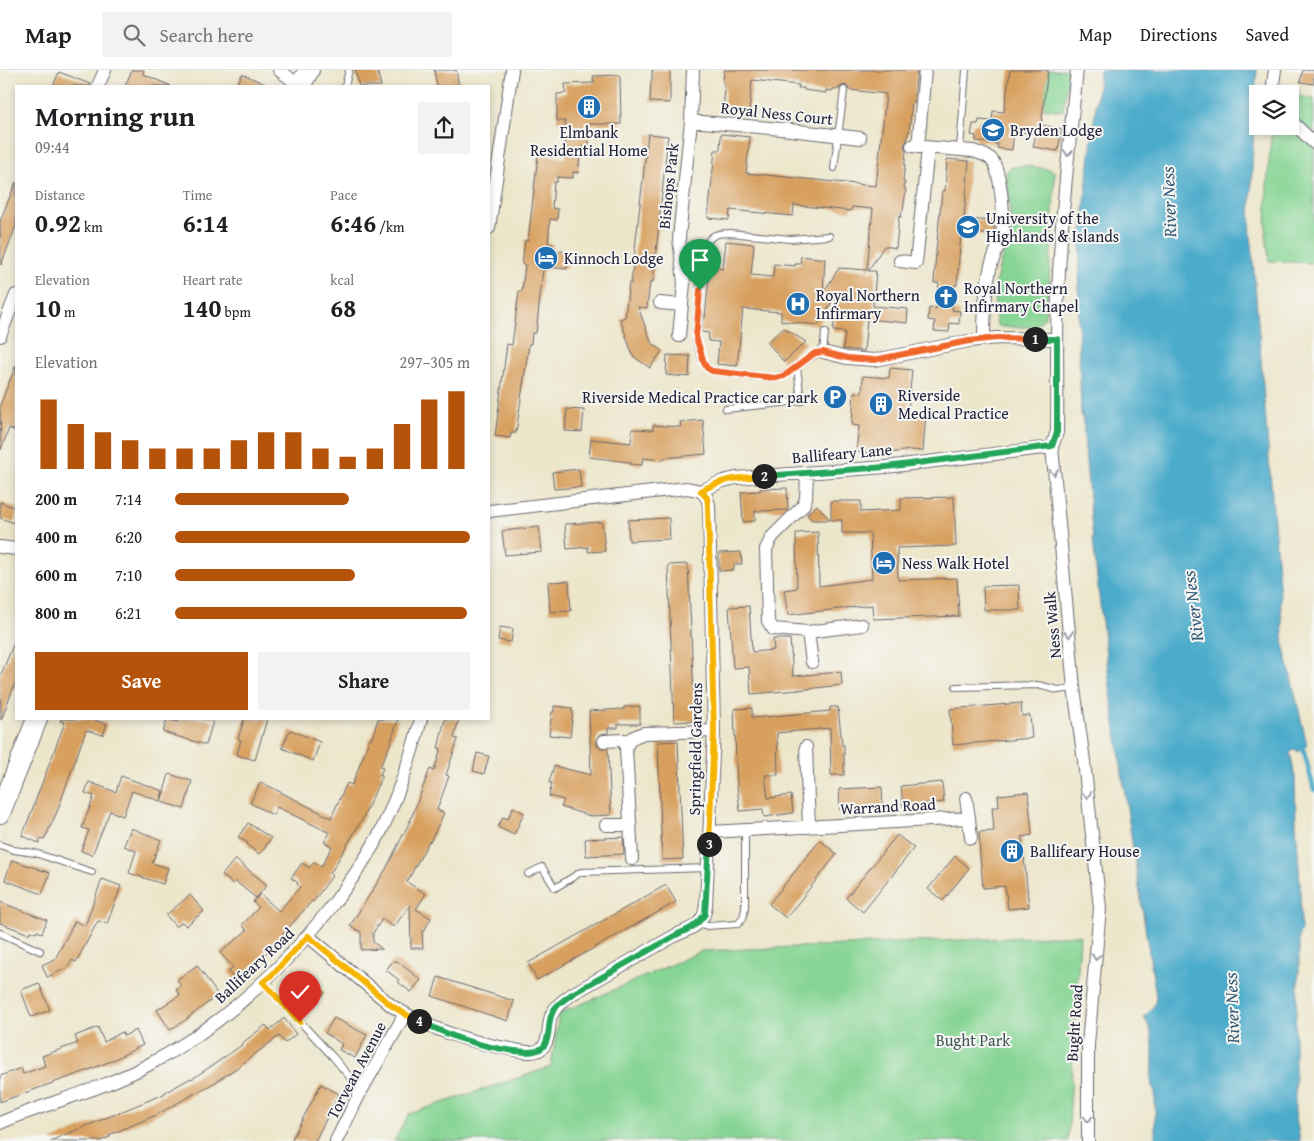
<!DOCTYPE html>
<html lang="en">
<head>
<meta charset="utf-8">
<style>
  body { margin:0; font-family:"Gentium Book Plus",serif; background:#f2f2f2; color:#202124; height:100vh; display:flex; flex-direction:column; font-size:19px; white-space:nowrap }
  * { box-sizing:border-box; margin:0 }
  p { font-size:16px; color:#757577 }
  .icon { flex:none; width:28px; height:28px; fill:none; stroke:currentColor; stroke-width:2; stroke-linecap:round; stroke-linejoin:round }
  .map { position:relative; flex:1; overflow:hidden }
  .side { position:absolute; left:15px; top:15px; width:475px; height:635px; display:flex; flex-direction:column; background:#fff; border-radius:0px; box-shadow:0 2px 8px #0003 }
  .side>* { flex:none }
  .buttons { position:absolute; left:1249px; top:15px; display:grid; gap:10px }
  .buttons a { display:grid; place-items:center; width:50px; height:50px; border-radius:0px; background:#fff; box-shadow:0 2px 8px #0003; font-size:25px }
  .pin { position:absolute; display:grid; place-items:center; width:42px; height:42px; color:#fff; margin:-51px -21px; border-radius:50% 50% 50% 0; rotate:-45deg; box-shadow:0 0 5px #0007 }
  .pin .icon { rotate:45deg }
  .km { position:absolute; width:25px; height:25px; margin:-12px; border-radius:50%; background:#222; color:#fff; font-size:14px; line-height:25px; text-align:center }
  .round { display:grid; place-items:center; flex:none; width:52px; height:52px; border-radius:0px; background:#f2f2f2 }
  .headline { display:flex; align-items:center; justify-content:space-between; height:85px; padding:0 20px }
  h1 { font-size:28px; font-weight:600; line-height:38px }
  .stats { display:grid; grid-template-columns:repeat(3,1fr); gap:8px; height:85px; padding:5px 20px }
  .stats div { display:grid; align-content:center }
  .stats b { font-size:25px; font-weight:600 }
  .stats small { font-size:14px; font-weight:400 }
  .stats p { font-size:14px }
  .chart { height:140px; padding:10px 20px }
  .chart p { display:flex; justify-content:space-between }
  .chart svg { width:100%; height:90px; margin-top:5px; stroke:#b45309; stroke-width:6 }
  .action { display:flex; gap:10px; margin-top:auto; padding:10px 20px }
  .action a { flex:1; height:58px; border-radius:0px; background:#b45309; color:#fff; font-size:20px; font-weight:600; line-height:58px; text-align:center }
  .action a+a { background:#f2f2f2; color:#202124 }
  ul { padding:0 20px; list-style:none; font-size:16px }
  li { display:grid; grid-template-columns:80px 60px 1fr; align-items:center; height:38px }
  li i { height:12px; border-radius:6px; background:#b45309 }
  header { display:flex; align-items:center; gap:30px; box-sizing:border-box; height:70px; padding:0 25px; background:#fff; border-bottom:1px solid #e0e0e0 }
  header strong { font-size:24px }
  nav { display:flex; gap:28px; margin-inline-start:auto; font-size:18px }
  .search { width:350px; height:45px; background:#f2f2f2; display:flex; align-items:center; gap:12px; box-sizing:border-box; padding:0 18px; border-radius:0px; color:#757577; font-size:19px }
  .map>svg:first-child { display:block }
  .green { fill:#87d594; stroke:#547c68 }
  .water { fill:#4cabcb; stroke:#376683 }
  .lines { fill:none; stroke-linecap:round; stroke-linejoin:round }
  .stream { stroke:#4cabcb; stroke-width:4.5 }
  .building { fill:#d8a05f }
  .service-casing { stroke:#69676d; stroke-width:8 }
  .minor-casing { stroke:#69676d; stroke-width:14 }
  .trunk-casing { stroke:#69676d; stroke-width:22 }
  .service { stroke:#fff; stroke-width:6 }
  .minor { stroke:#fff; stroke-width:12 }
  .trunk { stroke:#fff; stroke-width:20 }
  .oneway { stroke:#9c9ca7 }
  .split-1-casing { stroke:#fff; stroke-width:10 }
  .split-2-casing { stroke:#fff; stroke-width:10 }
  .split-3-casing { stroke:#fff; stroke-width:10 }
  .split-4-casing { stroke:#fff; stroke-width:10 }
  .split-5-casing { stroke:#fff; stroke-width:10 }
  .split-1 { stroke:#f0652b; stroke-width:6 }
  .split-2 { stroke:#22a559; stroke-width:6 }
  .split-3 { stroke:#f5b400; stroke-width:6 }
  .split-4 { stroke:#22a559; stroke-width:6 }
  .split-5 { stroke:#f5b400; stroke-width:6 }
  .labels { text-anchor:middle; stroke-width:4; stroke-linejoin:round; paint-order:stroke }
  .street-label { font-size:16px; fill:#22223b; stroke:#f6f6f2 }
  .poi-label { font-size:16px; fill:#22223b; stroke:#f6f6f2; text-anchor:start }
  .park-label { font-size:16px; fill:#405856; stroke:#f6f6f2 }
  .water-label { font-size:18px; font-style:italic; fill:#335975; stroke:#f6f6f2 }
</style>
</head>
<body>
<header>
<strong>Map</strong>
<div class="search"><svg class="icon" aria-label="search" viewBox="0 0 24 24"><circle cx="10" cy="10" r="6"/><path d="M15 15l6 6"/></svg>Search here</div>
<nav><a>Map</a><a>Directions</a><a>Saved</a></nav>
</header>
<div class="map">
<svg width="1314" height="1071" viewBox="0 0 1314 1071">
  <rect width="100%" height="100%" fill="#f6f6f2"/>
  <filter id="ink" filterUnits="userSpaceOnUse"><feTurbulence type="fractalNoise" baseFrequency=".02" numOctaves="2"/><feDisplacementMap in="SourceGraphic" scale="10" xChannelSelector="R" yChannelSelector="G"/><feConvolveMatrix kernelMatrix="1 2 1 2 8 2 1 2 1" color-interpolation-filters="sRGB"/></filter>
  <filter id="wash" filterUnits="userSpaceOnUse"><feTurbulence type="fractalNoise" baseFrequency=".0096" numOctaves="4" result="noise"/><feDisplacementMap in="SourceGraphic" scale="20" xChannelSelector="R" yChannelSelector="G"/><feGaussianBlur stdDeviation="1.12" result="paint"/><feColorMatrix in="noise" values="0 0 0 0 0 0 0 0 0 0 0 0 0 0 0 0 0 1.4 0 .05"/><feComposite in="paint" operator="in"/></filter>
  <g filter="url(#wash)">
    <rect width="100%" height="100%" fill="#ece6cb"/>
    <path class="green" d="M1048 0H1069L1063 41 1043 38Z
      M1290 24 1314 29V193L1269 191 1266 165 1267 116 1272 56H1290Z
      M1026 96 1049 99 1055 102 1049 216 1045 246C1042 252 1036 256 1030 257H1002L997 255C993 237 994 216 999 198 1002 187 1007 176 1009 165 1012 145 1008 123 1006 103L1011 97Z
      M1080 865 1068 1071H394L409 1044 551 997 559 944 702 881Z"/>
    <path class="water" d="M1100 0H1257L1255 24 1250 152 1284 577 1307 675 1298 682 1295 679 1290 682 1295 707 1296 753 1300 814 1301 861 1299 864V900L1295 957V1043L1300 1071H1155V1021L1151 1011V1005L1153 995V973L1150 958 1144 947C1151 941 1155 936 1156 927 1126 735 1096 544 1083 350L1081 344C1080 300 1077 256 1079 212 1082 141 1092 70 1100 0Z"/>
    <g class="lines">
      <path class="stream" d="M1300 673 1303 678 1314 720"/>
    </g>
    <g id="blocks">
      <path class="building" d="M132 0H144L143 4 171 16H125Z
        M355 0H377L381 16H359Z
        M434 0H456L459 16H437Z
        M652 0H670V33L650 32 651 11H652Z
        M724 0H917L914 26V33L912 32 909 63H908L907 70 904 75 906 81 903 112H905L904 119H906L903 141H902L901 147 899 146 896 178 884 176 868 201H876L873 236 908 239 907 253 867 249 864 281 843 279 845 262 833 261 837 224 818 255 781 251V242L743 239 737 296 717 294 719 272 708 271 709 263 701 262 702 248H705L710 197 723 199 726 171 754 174 751 205 773 207 774 194 795 196V194H800L801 186 825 189 823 223 839 198 867 200 873 139 852 137 851 141 794 135 793 146 730 140 729 150 708 148 715 80H720L721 64 750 67 746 103 876 116 886 24 849 20 847 16 844 15 840 17 839 19H833L832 21 826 20V23L804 20V18H798L799 15 752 10 749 42 723 40 725 19 724 18V12H723Z
        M1010 0H1048L1041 55 1062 59 1058 81 1033 77 1036 64 1014 61 1012 80 997 78 998 74 976 71V66L971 65 973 54H978L979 50 992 51 993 41 1004 42Z
        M1303 0H1314V14L1300 12Z
        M59 2 90 14V16H53Z
        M242 4 270 16H236Z
        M620 5 621 54H588L589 77H581L578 103 573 102V108L557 107V112H554L552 138 558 139 557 150 550 149 548 174H553L552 180 569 182 567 199 548 197 547 200H543L536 263H532L531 274H529L516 363H511L510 368 495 366 507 274 512 275 519 221H522L525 195 522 194 525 170 528 171 538 85 566 88 565 51H557V24L566 23 565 14 594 13 593 6Z
        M648 64 668 66 653 212H650L647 238 638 237 651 272 662 281 650 298 633 286 620 249 625 247 629 213 631 214Z
        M947 89 969 91 964 149 995 151 993 165 961 162 957 215H955L952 240 960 241 959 254 950 253 949 262 934 261 935 251 928 250 929 238 936 239 939 213H934L936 182 942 121H945Z
        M16 112V156L1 195 0 151Z
        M784 258 806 272 784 292 767 272Z
        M667 285 690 286 689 307 666 305Z
        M16 295V361L9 358 1 380 0 335Z
        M890 298 912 300 908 341 926 343 923 381 911 380 882 384 856 382 859 356 852 355 854 322 862 323 863 306 889 308Z
        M567 339 584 340 582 362 565 361Z
        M703 350 706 384 664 388V390L643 388 642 395 630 394V392L589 387 591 369 631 373 632 359 653 360V355L681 357 680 352Z
        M579 399 581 417 554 419 552 402Z
        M787 418 788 440 755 441V451L743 452 741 422 760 421V419Z
        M954 427 956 476 897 478 898 510 957 508 959 546 873 549 872 535 788 545 784 520 797 518 796 463 818 462 819 516 872 509 870 463H842V450H831V431H861V442L901 440V428Z
        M0 432 16 438V446L14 453 0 448Z
        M817 435 830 450H812L807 444Z
        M669 448 670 469 629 471 628 450Z
        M602 452 605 481 588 482V477L567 479 565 454Z
        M539 457 542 482 505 485 502 461Z
        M741 482 742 494H734V500L719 501V483Z
        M688 494 695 651 674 652 668 495Z
        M569 511 571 541 550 542 548 512Z
        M1019 515 1020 540H984L983 516Z
        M749 536 752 582 774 580 773 569H790L793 606 841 602 842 615 798 620H799L751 624 749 597 733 598 729 537Z
        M500 557 513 559 511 572 498 570Z
        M16 568V611L1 650 0 607Z
        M1021 633 1022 646 1030 645 1032 668 953 675 950 639Z
        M554 636 572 638 571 641H573L570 667 549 665 552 642H554Z
        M640 636V654H618V658H608V663L600 664 597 668 596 672 597 676 601 678 608 679 611 745 590 746 561 737 564 730 549 726 552 713H549L554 696 591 705 589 641 624 639V637Z
        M830 637H838L842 675H844V705H831L830 658 777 663 778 705H765L768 728 791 725 793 743 764 747 763 739 740 741 737 716 734 639 752 638V648L830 641Z
        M61 649H90L107 654 103 665 86 660 57 742 44 770 40 769 39 773 22 766 26 756 65 652 60 651Z
        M167 649 178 652 179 649H204L213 651 206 675 163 662Z
        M244 649H267L255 690 237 685 241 670 238 669Z
        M378 649H398L391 672 380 697 383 698 380 705 382 706 363 748 330 804 332 806 313 832 312 831 283 864 284 865 258 891 235 910 228 902 233 897 220 883 247 860 242 855 259 837 253 832 260 824 279 841 300 817 297 814 298 813 291 808 302 793 309 798 314 792 321 797 332 777 324 772 330 763 277 737 273 745 250 733 261 712 331 748 347 713 352 715 370 668H372Z
        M445 649H459L454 668 458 669 446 705 449 706 437 740 444 743 430 772 429 771 407 812 426 824 416 839 431 848 424 861H422L423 878H411L410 835 394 857 382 849 373 863V872L382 879 361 880V862L350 856 386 799 410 751 430 699 434 701 441 678H438Z
        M290 660 320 672 313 691 282 678Z
        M678 671 683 789 662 790 658 672Z
        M477 683 489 686 484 704 473 701Z
        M169 704 192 711 184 739 161 732Z
        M121 706 163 721 160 731 132 721 123 746 110 741 92 785 81 781 89 760 82 758 94 726 85 723 89 712 116 722Z
        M942 712 944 732 903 736 901 716Z
        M882 717 883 738 840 740 839 719Z
        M1028 722 1032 765 1022 767 1029 837 1008 839 1005 816 983 818 980 785 979 762 994 761 992 737H999L998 725Z
        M513 737 524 743 514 765 498 757 503 747 508 749Z
        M248 753 271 768 262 782H261L259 784 247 775 248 773 238 767Z
        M131 758 161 770 152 793 168 798 163 814 129 803 136 781 124 776Z
        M897 765 914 778 863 842 846 828Z
        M623 767 624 784 586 786 585 769Z
        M820 770 837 784 786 848 769 834Z
        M955 786 969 798 943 831 928 819Z
        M235 789 267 815 256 828 235 811 233 814 222 805Z
        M12 790 50 803 42 824 5 810Z
        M102 809 121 816 107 854 98 851 76 892 72 890 67 898 47 907 42 895 55 889 75 851 85 856Z
        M666 815 676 832 537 910 528 893Z
        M190 825 204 841 186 856 182 852 176 857 166 845Z
        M0 832 47 850 42 863 37 861 36 863 30 861 29 864 0 853Z
        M393 891H397L421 910 411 922 398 912 399 910 386 900Z
        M197 895 218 925 189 947H190L170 960 157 940 180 925 176 920 181 916 177 910Z
        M307 905 325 923 317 931 307 922 298 931 290 922Z
        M438 907 514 931 508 951 432 926Z
        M39 913 50 940 31 947 21 920Z
        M284 948 296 964 285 973 279 966 238 997 214 1013 156 1045 109 1065 110 1067 101 1071H50L164 1024V1023L191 1008 192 1009 216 993 242 975 241 974 266 955 270 960Z
        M334 948 367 965 355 988 339 980 342 974 325 963Z
        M98 957 104 972 122 962 124 966 136 960 143 975 111 991 89 1000 0 1032V1006L21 998 23 1004 45 996 42 986 78 973 75 966Z
        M321 1014 339 1024 315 1071H291Z"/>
    </g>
  </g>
  <g filter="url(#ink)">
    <use href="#blocks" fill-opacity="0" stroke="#69676d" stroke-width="1"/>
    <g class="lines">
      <g class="service-casing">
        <path id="service" d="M345 16 349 0
          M960 79 966 0
          M834 98 844 20
          M825 262 823 282C806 285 795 303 775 308L712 301C702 296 696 273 696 262L704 179C709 165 716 163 730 163L790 169 829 166
          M726 339 801 331 797 297
          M956 617 1038 615 1058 620 1074 618
          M0 775 14 780 35 783 92 802
          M528 804 542 797 555 818 581 802 708 798
          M699 853 707 856 738 854 743 848 745 839V760
          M0 863 40 881
          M263 912 333 987 354 1012 363 1017"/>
      </g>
      <g class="minor-casing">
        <path id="minor" d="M279 0 300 16
          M1077 0C1069 75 1061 149 1058 224 1056 270 1058 316 1057 362L1052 377 1074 618 1084 691 1100 838 1088 975V1071
          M1275 0 1273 14 1275 24
          M98 16 105 0
          M1290 50 1314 73
          M691 51 781 59 860 68
          M912 76 973 81C979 83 986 85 991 89 1001 99 1005 150 1002 164 1000 176 992 187 990 200 985 222 984 246 984 269
          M918 77 925 0
          M489 158 512 0
          M900 191 916 193 928 78
          M660 233 681 235
          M0 266 16 225
          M679 266 684 213 679 168 691 51 693 0
          M823 282 847 288 875 290 969 271 997 268 1057 269
          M807 403 806 428 803 436 772 467 766 479 768 551 773 559 808 562 812 592
          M489 441 687 418 701 421 723 411 736 408 886 397 1052 377
          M0 477 16 479
          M808 562 862 555
          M604 671 625 670 629 671
          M806 677 809 757
          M969 748 971 768
          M606 755H630
          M710 762 969 748 966 728
          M632 789 626 678C629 668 635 666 644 663L714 661
          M308 866 392 936C429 959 468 972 511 979 521 981 536 986 544 976 550 968 548 955 551 946 555 936 564 930 572 924L676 865C692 858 704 855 706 835L714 661 709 435 707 428 701 421
          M0 1053C49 1032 101 1020 148 995 218 958 279 903 328 841 348 815 367 789 382 759 399 724 411 686 421 649
          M336 1071 360 1023 405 944"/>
      </g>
      <g class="trunk-casing">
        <path id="trunk" d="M300 16 309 0
          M0 743 37 649"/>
      </g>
      <use href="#service" class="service"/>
      <use href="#minor" class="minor"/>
      <use href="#trunk" class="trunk"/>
    </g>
    <defs><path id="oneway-chevron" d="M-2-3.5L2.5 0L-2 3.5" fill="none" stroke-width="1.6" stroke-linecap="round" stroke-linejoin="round" transform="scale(1.25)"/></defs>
    <g class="oneway">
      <use href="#oneway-chevron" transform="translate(1068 83) rotate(96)"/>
      <use href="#oneway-chevron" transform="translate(1054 402) rotate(85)"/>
      <use href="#oneway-chevron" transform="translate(1069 564) rotate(85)"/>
      <use href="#oneway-chevron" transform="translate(1087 725) rotate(84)"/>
      <use href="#oneway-chevron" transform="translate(1096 887) rotate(95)"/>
      <use href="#oneway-chevron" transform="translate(1088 1049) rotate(90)"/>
    </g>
  </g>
  <g class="lines" filter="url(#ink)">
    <g class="split-1-casing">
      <path id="split-1" d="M700 220 696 267 704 293 707 298 712 301 775 308 784 306 815 283 823 282 847 288 874 290 969 271 997 268 1035 269"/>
    </g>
    <g class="split-2-casing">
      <path id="split-2" d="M764 406 886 397 1052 376 1057 362V269H1035"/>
    </g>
    <g class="split-3-casing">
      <path id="split-3" d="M709 774 714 661 708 435 707 428 701 421C723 408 739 408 764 406"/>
    </g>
    <g class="split-4-casing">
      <path id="split-4" d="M419 951C432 957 445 963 458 968 477 974 506 981 526 982 532 982 540 981 544 976 550 968 548 955 551 946 554 936 564 930 572 924L676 865C689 859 696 857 705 844L709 774"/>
    </g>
    <g class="split-5-casing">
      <path id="split-5" d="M300 952 263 912 272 905 308 866 392 936 405 944 419 951"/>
    </g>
    <use href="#split-1" class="split-1"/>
    <use href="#split-2" class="split-2"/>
    <use href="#split-3" class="split-3"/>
    <use href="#split-4" class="split-4"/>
    <use href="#split-5" class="split-5"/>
  </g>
  <defs>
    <g id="building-disc" transform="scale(1.25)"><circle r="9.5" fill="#1f6fb2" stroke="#f6f6f2"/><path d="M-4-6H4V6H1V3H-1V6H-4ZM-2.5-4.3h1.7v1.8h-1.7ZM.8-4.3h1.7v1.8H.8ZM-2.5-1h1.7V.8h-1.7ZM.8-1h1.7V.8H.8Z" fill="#fff"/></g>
    <g id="university-disc" transform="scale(1.25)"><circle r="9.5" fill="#1f6fb2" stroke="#f6f6f2"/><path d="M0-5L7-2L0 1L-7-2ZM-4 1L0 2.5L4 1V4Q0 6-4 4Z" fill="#fff"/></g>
    <g id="hotel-disc" transform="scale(1.25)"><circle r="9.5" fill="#1f6fb2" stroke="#f6f6f2"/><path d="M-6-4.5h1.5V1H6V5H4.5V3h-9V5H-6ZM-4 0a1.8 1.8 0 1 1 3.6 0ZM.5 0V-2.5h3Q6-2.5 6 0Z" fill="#fff"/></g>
    <g id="church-disc" transform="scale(1.25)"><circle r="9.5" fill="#1f6fb2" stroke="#f6f6f2"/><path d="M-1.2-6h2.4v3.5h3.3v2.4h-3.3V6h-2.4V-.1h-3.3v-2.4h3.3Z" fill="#fff"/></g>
    <g id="hospital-disc" transform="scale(1.25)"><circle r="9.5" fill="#1f6fb2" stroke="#f6f6f2"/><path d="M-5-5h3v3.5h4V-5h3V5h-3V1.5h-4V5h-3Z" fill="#fff"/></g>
    <g id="parking-disc" transform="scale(1.25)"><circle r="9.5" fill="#1f6fb2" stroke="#f6f6f2"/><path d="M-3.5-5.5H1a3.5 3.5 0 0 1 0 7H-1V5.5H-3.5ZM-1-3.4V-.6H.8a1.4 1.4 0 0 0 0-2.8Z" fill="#fff"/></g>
  </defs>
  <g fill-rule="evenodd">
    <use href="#building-disc" x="589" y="37"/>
    <use href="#university-disc" x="993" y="60"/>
    <use href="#university-disc" x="968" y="157"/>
    <use href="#hotel-disc" x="546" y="188"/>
    <use href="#church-disc" x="946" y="227"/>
    <use href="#hospital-disc" x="798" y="234"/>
    <use href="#parking-disc" x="835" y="327"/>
    <use href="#building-disc" x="881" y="334"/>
    <use href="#hotel-disc" x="884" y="493"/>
    <use href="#building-disc" x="1012" y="781"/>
  </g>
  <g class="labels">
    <g class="street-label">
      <text transform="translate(777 43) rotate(6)" y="6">Royal Ness Court</text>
      <text transform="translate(668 116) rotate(-84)" y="6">Bishops Park</text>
      <text transform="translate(842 383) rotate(-5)" y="6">Ballifeary Lane</text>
      <text transform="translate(1052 555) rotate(-95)" y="6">Ness Walk</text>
      <text transform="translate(695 679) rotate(-89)" y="6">Springfield Gardens</text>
      <text transform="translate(888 736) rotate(-3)" y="6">Warrand Road</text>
      <text transform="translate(254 895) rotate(-43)" y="6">Ballifeary Road</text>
      <text transform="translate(1074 953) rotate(-86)" y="6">Bught Road</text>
      <text transform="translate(356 1000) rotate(-62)" y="6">Torvean Avenue</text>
    </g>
    <g class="poi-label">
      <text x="1010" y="66">Bryden Lodge</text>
      <text x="589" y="68" text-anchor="middle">Elmbank<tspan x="589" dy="18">Residential Home</tspan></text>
      <text x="986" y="154">University of the<tspan x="986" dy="18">Highlands &amp; Islands</tspan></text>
      <text x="564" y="194">Kinnoch Lodge</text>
      <text x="964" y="224">Royal Northern<tspan x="964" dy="18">Infirmary Chapel</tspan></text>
      <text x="816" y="231">Royal Northern<tspan x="816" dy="18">Infirmary</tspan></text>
      <text x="898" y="331">Riverside<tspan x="898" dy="18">Medical Practice</tspan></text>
      <text x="818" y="333" text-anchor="end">Riverside Medical Practice car park</text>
      <text x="902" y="499">Ness Walk Hotel</text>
      <text x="1030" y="787">Ballifeary House</text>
    </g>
    <g class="park-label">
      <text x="973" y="976">Bught Park</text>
    </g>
    <g class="water-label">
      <text transform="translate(1169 132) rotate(-92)" y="6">River Ness</text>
      <text transform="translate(1193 536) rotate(-97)" y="6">River Ness</text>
      <text transform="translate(1232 938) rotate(-92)" y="6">River Ness</text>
    </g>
  </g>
</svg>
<div class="buttons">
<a><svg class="icon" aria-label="layers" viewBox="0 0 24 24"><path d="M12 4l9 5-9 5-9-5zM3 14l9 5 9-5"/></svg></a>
</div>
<div class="pin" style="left:700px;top:220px;background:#1e9e55"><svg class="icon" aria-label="arrive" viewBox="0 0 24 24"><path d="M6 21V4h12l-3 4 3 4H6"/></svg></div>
<div class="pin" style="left:300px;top:952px;background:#d93025"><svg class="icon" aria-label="check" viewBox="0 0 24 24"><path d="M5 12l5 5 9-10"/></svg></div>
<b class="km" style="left:1035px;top:269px">1</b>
<b class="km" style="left:764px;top:406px">2</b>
<b class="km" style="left:709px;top:774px">3</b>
<b class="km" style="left:419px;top:951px">4</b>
<section class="side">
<div class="headline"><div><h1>Morning run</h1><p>09:44</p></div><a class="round"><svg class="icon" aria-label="share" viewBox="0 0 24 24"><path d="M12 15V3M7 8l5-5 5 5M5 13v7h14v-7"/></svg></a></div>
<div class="stats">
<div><p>Distance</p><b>0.92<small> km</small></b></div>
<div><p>Time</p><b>6:14</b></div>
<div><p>Pace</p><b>6:46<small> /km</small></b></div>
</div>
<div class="stats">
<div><p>Elevation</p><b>10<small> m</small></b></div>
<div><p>Heart rate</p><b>140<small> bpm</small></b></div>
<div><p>kcal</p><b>68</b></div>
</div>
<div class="chart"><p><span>Elevation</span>297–305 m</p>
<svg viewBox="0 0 160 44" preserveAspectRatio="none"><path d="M5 44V10M15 44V22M25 44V26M35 44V30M45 44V34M55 44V34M65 44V34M75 44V30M85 44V26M95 44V26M105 44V34M115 44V38M125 44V34M135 44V22M145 44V10M155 44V6"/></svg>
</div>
<ul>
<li><b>200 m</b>7:14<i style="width:59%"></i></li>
<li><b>400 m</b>6:20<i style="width:100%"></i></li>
<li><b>600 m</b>7:10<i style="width:61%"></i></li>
<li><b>800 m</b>6:21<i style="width:99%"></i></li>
</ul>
<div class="action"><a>Save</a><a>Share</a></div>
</section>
</div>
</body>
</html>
